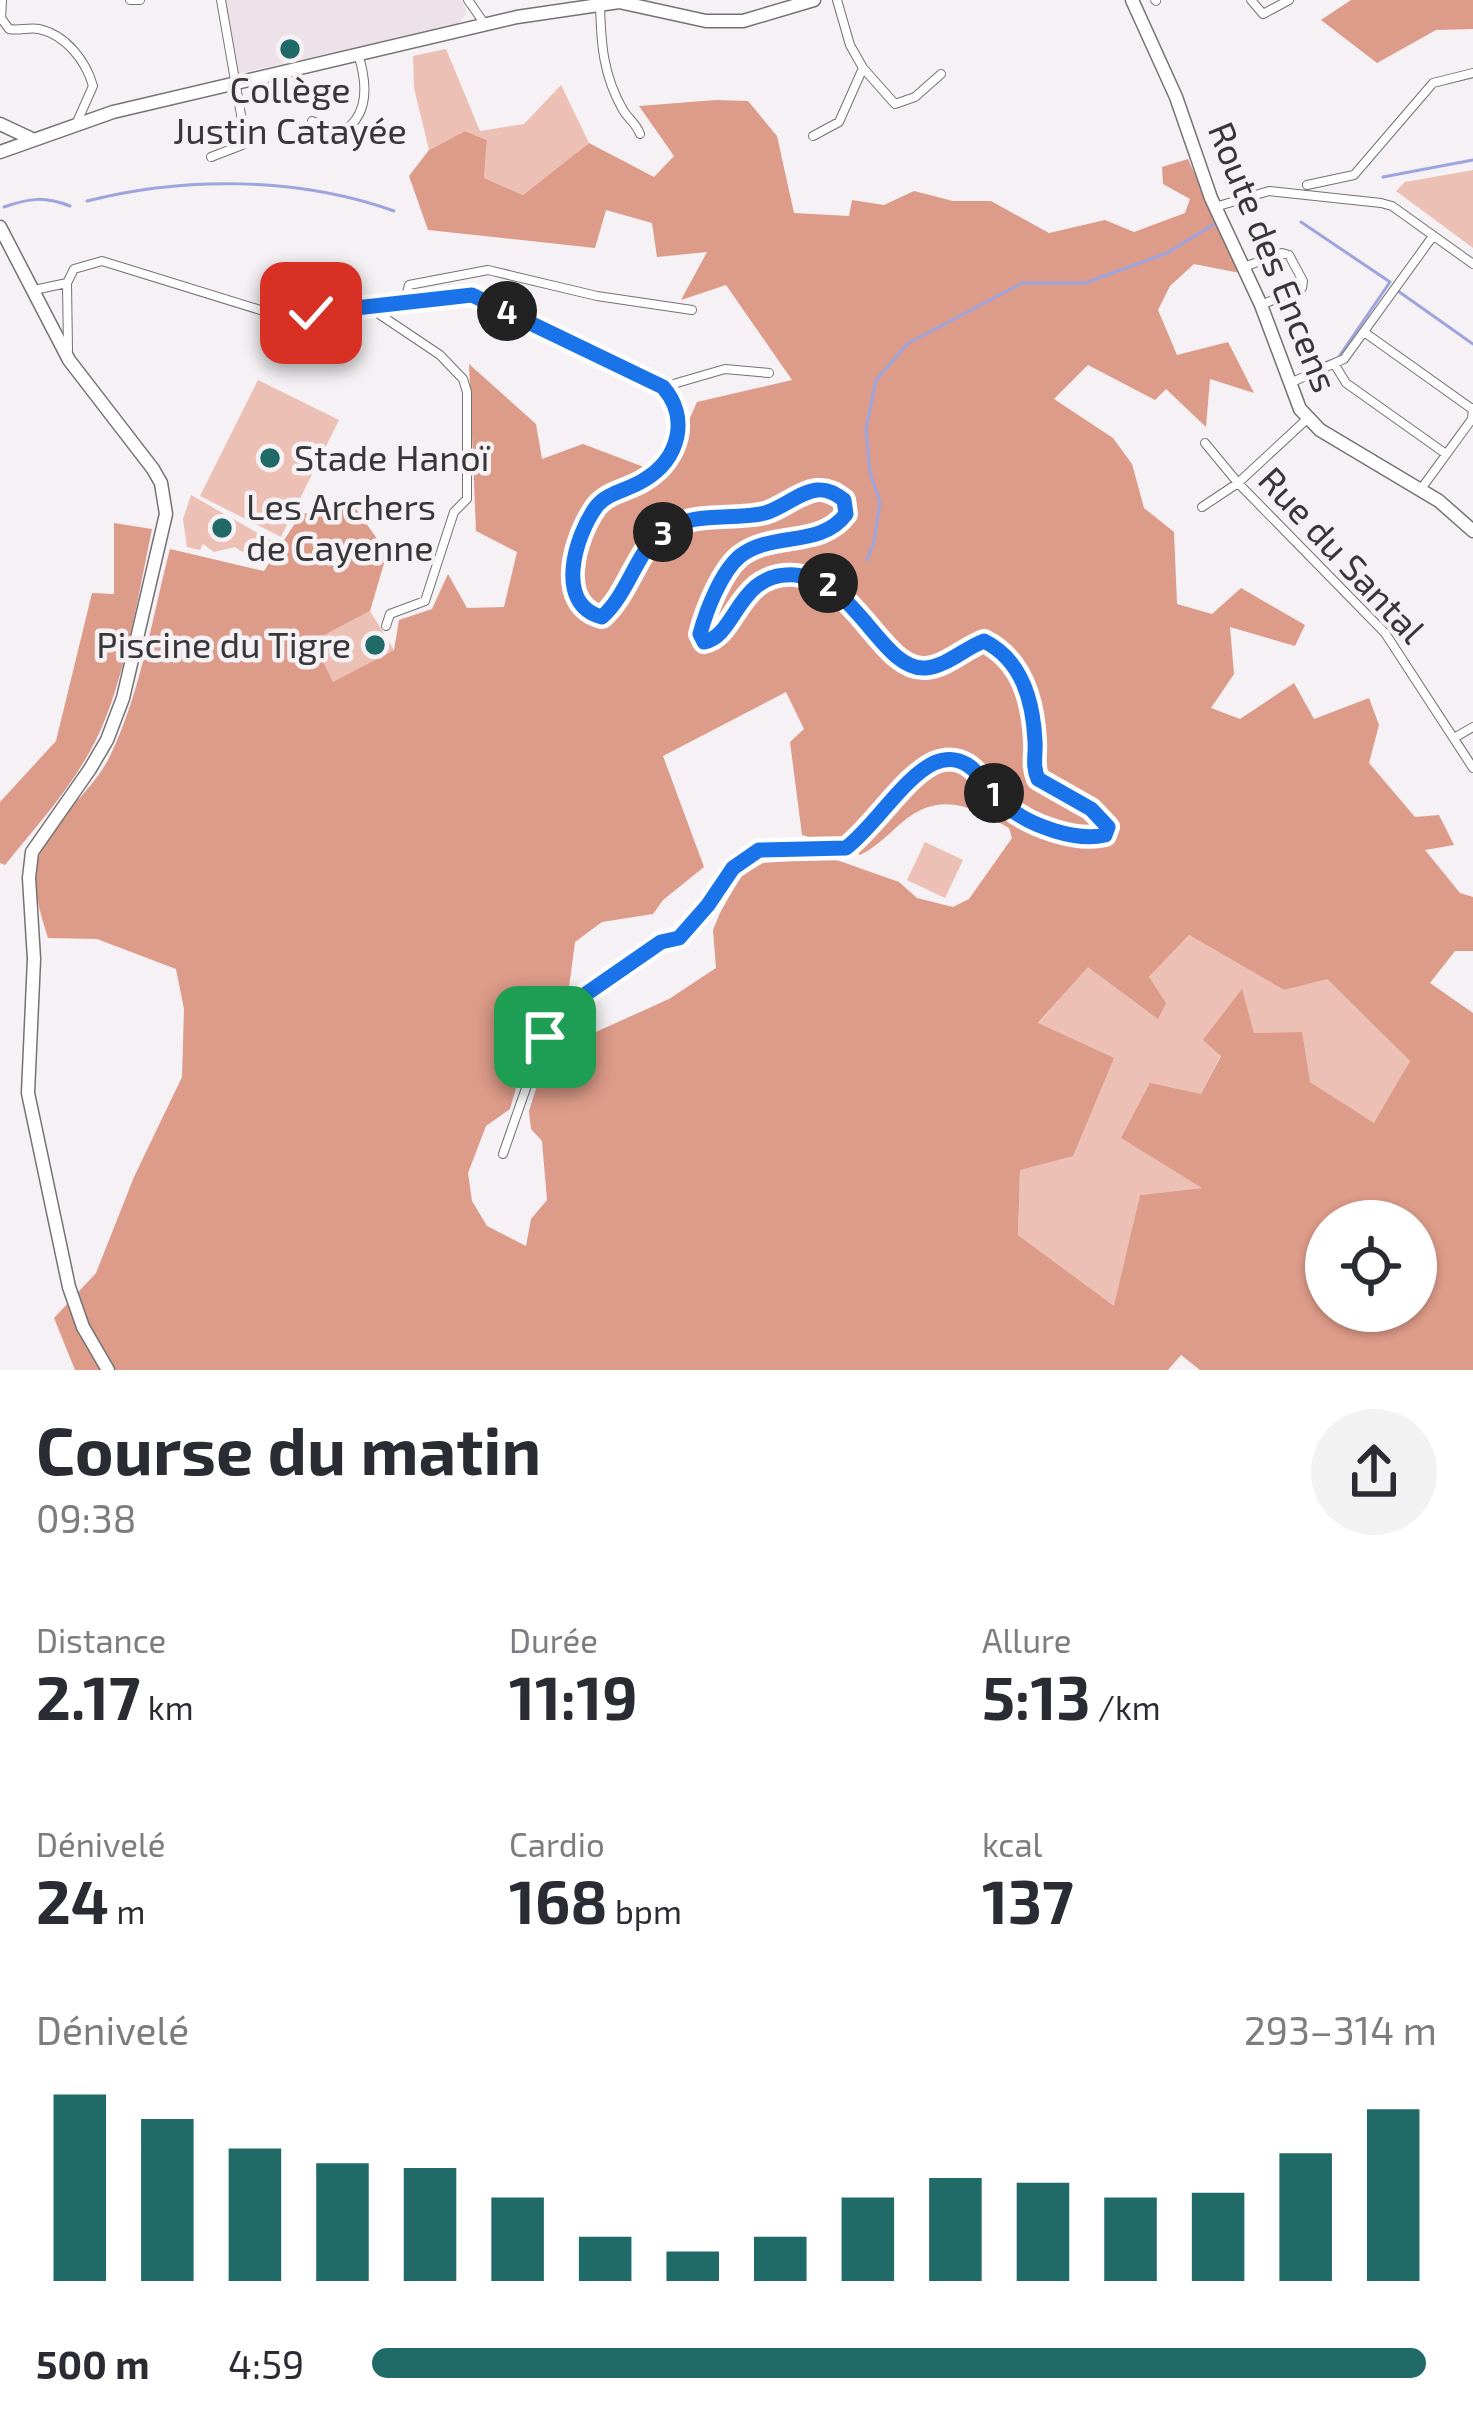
<!DOCTYPE html>
<html lang="fr">
<head>
<meta charset="utf-8">
<style>
  body { margin:0; font-family:"Exo 2",sans-serif; background:#f2f2f3; color:#2b2b33; height:100vh; display:flex; flex-direction:column; font-size:45px; white-space:nowrap }
  * { box-sizing:border-box; margin:0 }
  p { font-size:39px; color:#7c7c81 }
  .icon { flex:none; width:66px; height:66px; fill:none; stroke:currentColor; stroke-width:2; stroke-linecap:round; stroke-linejoin:round }
  .map { position:relative; height:1370px; overflow:hidden }
  .side { display:flex; flex-direction:column; background:#fff; flex:1 }
  .side>* { flex:none }
  .tools { position:absolute; left:1305px; top:1200px; display:grid; gap:24px }
  .tools a { display:grid; place-items:center; width:132px; height:132px; border-radius:50%; background:#fff; box-shadow:0 3px 9px #0004; font-size:60px }
  .pin { position:absolute; display:grid; place-items:center; width:102px; height:102px; color:#fff; margin:-51px; border-radius:24px; box-shadow:0 6px 18px #0006 }
  .km { position:absolute; width:60px; height:60px; margin:-30px; border-radius:50%; background:#222; color:#fff; font-size:33px; line-height:60px; text-align:center }
  .round { display:grid; place-items:center; flex:none; width:126px; height:126px; border-radius:63px; background:#f2f2f3 }
  .summary { display:flex; align-items:center; justify-content:space-between; height:204px; padding:0 36px }
  h1 { font-size:66px; font-weight:700; line-height:90px }
  .stats { display:grid; grid-template-columns:repeat(3,1fr); gap:18px; height:204px; padding:12px 36px }
  .stats div { display:grid; align-content:center }
  .stats b { font-size:60px; font-weight:700 }
  .stats small { font-size:33px; font-weight:400 }
  .stats p { font-size:33px }
  .chart { height:336px; padding:24px 36px }
  .chart p { display:flex; justify-content:space-between }
  .chart svg { width:100%; height:216px; margin-top:12px; stroke:#206b68; stroke-width:6 }
  ul { padding:0 36px; list-style:none; font-size:39px }
  li { display:grid; grid-template-columns:192px 144px 1fr; align-items:center; height:90px }
  li i { height:30px; border-radius:15px; background:#206b68 }
  .map>svg:first-child { display:block }
  .built { fill:#ede2e9 }
  .green { fill:#ecc0b4 }
  .forest { fill:#dd9b89; fill-rule:evenodd }
  .lines { fill:none; stroke-linecap:round; stroke-linejoin:round }
  .stream { stroke:#9da4de; stroke-width:3 }
  .street-casing { stroke:#757274; stroke-width:10 }
  .secondary-casing { stroke:#757274; stroke-width:15 }
  .street { stroke:#fff; stroke-width:8 }
  .secondary { stroke:#fff; stroke-width:12 }
  .route-casing { stroke:#fff; stroke-width:24 }
  .route { stroke:#1a73e8; stroke-width:15 }
  .poi-dot { fill:#206b68; stroke:#f5f1f4; stroke-width:4.5 }
  .labels { text-anchor:middle; stroke-width:9; stroke-linejoin:round; paint-order:stroke }
  .poi-label { font-size:36px; fill:#383738; stroke:#f5f1f4; text-anchor:start }
  .street-label { font-size:36px; fill:#383738; stroke:#f5f1f4 }
</style>
</head>
<body>
<div class="map">
<svg width="1473" height="1370" viewBox="0 0 1473 1370">
  <rect width="100%" height="100%" fill="#f5f1f4"/>
  <path class="built" d="M225 0H462L467 13 458 24 237 74Z"/>
  <path class="green" d="M446 49 480 131 524 124 561 85 589 143 523 195 484 178 487 140 465 131 429 150 414 88 413 56Z
    M1473 170V248L1396 191 1405 182Z
    M258 380 339 420 281 537 200 496Z
    M191 495 277 544 261 564 235 547 214 552 203 544 200 550 187 547 183 519Z
    M370 611 394 650 333 683 313 641Z
    M925 842 963 860 945 898 907 880Z
    M1189 935 1284 990 1326 978 1410 1061 1375 1124 1310 1082 1254 1034 1242 991 1221 1055 1201 1094 1121 1138 1204 1188 1140 1195 1115 1307 1018 1235 1020 1170 1114 1059 1038 1024 1088 966 1149 977Z"/>
  <path class="forest" d="M1351 0H1473V29L1436 30 1377 63 1321 20Z
    M716 100 748 101 777 136 794 213 849 216 852 200 884 205 914 191 953 201H991L1049 233 1105 220 1134 232 1185 213 1190 199 1163 184 1162 167 1188 159 1240 273 1194 264 1170 286 1158 310 1177 355 1228 342 1254 393 1210 379 1206 427 1166 389 1155 400 1088 365 1054 399 1113 438 1132 464 1144 508 1174 532 1177 604 1212 614 1241 588 1305 625 1295 646 1230 627 1234 674 1211 708 1240 719 1294 683 1314 719 1369 698 1379 725 1369 763 1415 817 1439 815 1454 845 1425 850 1460 893 1473 897V951H1455L1430 983 1473 1013V1370H1200L1181 1355 1168 1370H75L54 1318 96 1273 134 1177 182 1077 184 1009 176 969 97 939 48 938C40 912 30 883 39 856 53 817 93 792 110 756 141 692 152 618 170 549L264 571 301 514 354 506 387 553 370 611 313 641 333 682 394 650 399 620 432 609 448 574 467 608 504 607 517 552 476 531 469 364 536 424 542 459 583 444 665 475 697 402 792 380 726 285 681 300 707 252 657 257 652 223 606 210 595 248 428 230 409 176 429 150 465 131 487 140 484 178 523 195 589 143 654 177 674 156 639 106ZM786 692 804 729 790 742 802 835 826 842 845 840 860 855C883 844 895 825 915 813 949 793 979 811 1009 828L1012 838 969 899 953 907 917 898 899 882 831 858 763 863 741 876 720 913 713 930 716 968 669 999 547 1054 529 1111 531 1129 542 1141 547 1200 531 1219 526 1246 487 1226 472 1201 468 1173 486 1126 510 1109 526 1053 549 1014 568 995 575 942 602 922 653 914 663 900 704 867 663 756ZM1189 935 1284 990 1327 979 1410 1061 1374 1123 1310 1082 1302 1032 1254 1033 1242 989 1203 1040 1221 1056 1201 1094 1150 1083 1121 1138 1202 1188 1140 1195 1114 1306 1018 1235 1020 1170 1073 1156 1114 1058 1038 1023 1088 967 1158 1019 1166 1003 1149 977ZM1326 1221H1416V1311H1326Z
    M114 523 152 529C138 596 123 695 89 753 66 794 34 829 5 865L0 863V802L56 741 92 593 114 594Z"/>
  <g class="lines">
    <path class="stream" d="M1383 177 1473 160
      M87 201C185 176 298 177 394 211
      M4 207C30 198 44 196 70 206
      M1301 222 1390 282 1338 358 1314 367
      M1398 291 1473 344
      M867 560 874 542 880 502 870 473 866 429 876 380 907 344 1022 283H1085L1167 253 1214 224"/>
    <g class="street-casing">
      <path id="street" d="M130 0H140
        M468 0 484 23
        M1155 0 1156 1
        M1251 0 1263 14 1289 0
        M2 1 1 18 9 29C19 31 29 27 39 29 66 35 86 61 93 86L77 122
        M600 4C601 44 603 75 623 110 629 120 636 123 640 134
        M863 68 895 104 915 97 941 74
        M312 121 342 132C370 115 367 82 358 54
        M813 136 839 122 863 68 850 45 837 0
        M211 157 242 145 244 132 221 0
        M1307 185 1354 175 1433 83 1473 73
        M1215 207 1269 191 1381 203 1392 206 1473 264
        M1244 267 1282 253 1289 255 1303 281 1302 288 1261 305
        M34 290 67 283
        M405 300 409 285 488 270 597 296 692 310
        M367 306 440 355 463 379 467 392V499L454 512 425 601 390 614 386 626
        M1364 332 1472 409
        M68 350 67 283 74 269 102 261 270 313H311L462 294 476 296 663 387C690 418 679 460 643 481 630 489 613 491 601 501 573 526 570 574 580 606L602 617C629 593 635 552 663 532 695 510 730 522 765 513 783 508 799 492 817 490 827 489 836 494 843 500L846 514C821 548 772 531 740 556 721 572 706 611 700 634L704 642C737 636 737 571 795 575 857 579 882 672 926 668 947 666 964 648 984 641 1023 660 1036 704 1034 746 1034 759 1030 770 1040 782 1051 793 1089 808 1105 820L1108 827 1105 835C1077 842 1030 826 1008 807 986 789 971 747 934 763 903 777 874 826 846 848 823 852 776 844 761 849 717 863 707 941 661 942L558 1016 538 1054 503 1154
        M1335 365 1346 383 1446 454
        M1290 383 1344 359 1433 236
        M663 387 725 369 769 373
        M1205 443 1238 483 1385 633 1473 768
        M1421 489 1472 419 1473 408
        M1202 507 1238 483 1307 419
        M1454 738 1473 727"/>
    </g>
    <g class="secondary-casing">
      <path id="secondary" d="M1132 0 1176 97 1211 198 1261 305 1300 409 1320 430 1439 501 1473 531
        M0 124 30 138
        M0 152 113 112 517 17 619 2 706 21H743L814 0
        M0 227 69 360 153 469 161 483 166 514 123 698 107 740 90 769 32 852 29 878 34 959 28 1093 69 1287 83 1327 108 1370"/>
    </g>
    <use href="#street" class="street"/>
    <use href="#secondary" class="secondary"/>
  </g>
  <g class="lines">
    <g class="route-casing">
      <path id="route" d="M311 313 472 295 663 387C690 418 679 459 644 480 629 490 607 492 596 507 575 536 554 605 602 617 629 593 636 551 663 532 695 510 731 521 765 513 783 508 799 492 817 490 828 489 836 494 844 500L846 514C821 548 772 531 740 556 721 572 706 611 700 634L704 642C737 636 737 571 795 575 857 579 882 672 926 668 947 666 965 648 984 641 1022 660 1033 700 1035 741 1036 756 1032 765 1038 779L1091 809 1108 827 1105 835C1077 842 1030 826 1008 807 986 789 971 747 934 763 903 778 875 826 846 848L759 850 733 868 708 905 679 938 661 942 570 1005 545 1037"/>
    </g>
    <use href="#route" class="route"/>
  </g>
  <g class="poi-dot">
    <circle cx="290" cy="49" r="12"/>
    <circle cx="270" cy="458" r="12"/>
    <circle cx="222" cy="528" r="12"/>
    <circle cx="375" cy="645" r="12"/>
  </g>
  <g class="labels">
    <g class="poi-label">
      <text x="290" y="103" text-anchor="middle">Collège<tspan x="290" dy="41">Justin Catayée</tspan></text>
      <text x="294" y="471">Stade Hanoï</text>
      <text x="246" y="520">Les Archers<tspan x="246" dy="41">de Cayenne</tspan></text>
      <text x="351" y="658" text-anchor="end">Piscine du Tigre</text>
    </g>
    <g class="street-label">
      <text transform="translate(1273 257) rotate(68)" y="13">Route des Encens</text>
      <text transform="translate(1342 555) rotate(47)" y="13">Rue du Santal</text>
    </g>
  </g>
</svg>
<div class="tools">
<a><svg class="icon" aria-label="locate" viewBox="0 0 24 24"><circle cx="12" cy="12" r="6"/><path d="M12 2v4M12 18v4M2 12h4M18 12h4"/></svg></a>
</div>
<div class="pin" style="left:545px;top:1037px;background:#1e9e55"><svg class="icon" aria-label="arrive" viewBox="0 0 24 24"><path d="M6 21V4h12l-3 4 3 4H6"/></svg></div>
<div class="pin" style="left:311px;top:313px;background:#d93025"><svg class="icon" aria-label="check" viewBox="0 0 24 24"><path d="M5 12l5 5 9-10"/></svg></div>
<b class="km" style="left:994px;top:793px">1</b>
<b class="km" style="left:828px;top:583px">2</b>
<b class="km" style="left:663px;top:532px">3</b>
<b class="km" style="left:507px;top:311px">4</b>
</div>
<section class="side">
<div class="summary"><div><h1>Course du matin</h1><p>09:38</p></div><a class="round"><svg class="icon" aria-label="share" viewBox="0 0 24 24"><path d="M12 15V3M7 8l5-5 5 5M5 13v7h14v-7"/></svg></a></div>
<div class="stats">
<div><p>Distance</p><b>2.17<small> km</small></b></div>
<div><p>Durée</p><b>11:19</b></div>
<div><p>Allure</p><b>5:13<small> /km</small></b></div>
</div>
<div class="stats">
<div><p>Dénivelé</p><b>24<small> m</small></b></div>
<div><p>Cardio</p><b>168<small> bpm</small></b></div>
<div><p>kcal</p><b>137</b></div>
</div>
<div class="chart"><p><span>Dénivelé</span>293–314 m</p>
<svg viewBox="0 0 160 44" preserveAspectRatio="none"><path d="M5 44V6M15 44V11M25 44V17M35 44V20M45 44V21M55 44V27M65 44V35M75 44V38M85 44V35M95 44V27M105 44V23M115 44V24M125 44V27M135 44V26M145 44V18M155 44V9"/></svg>
</div>
<ul>
<li><b>500 m</b>4:59<i style="width:99%"></i></li>
</ul>
</section>
</body>
</html>
